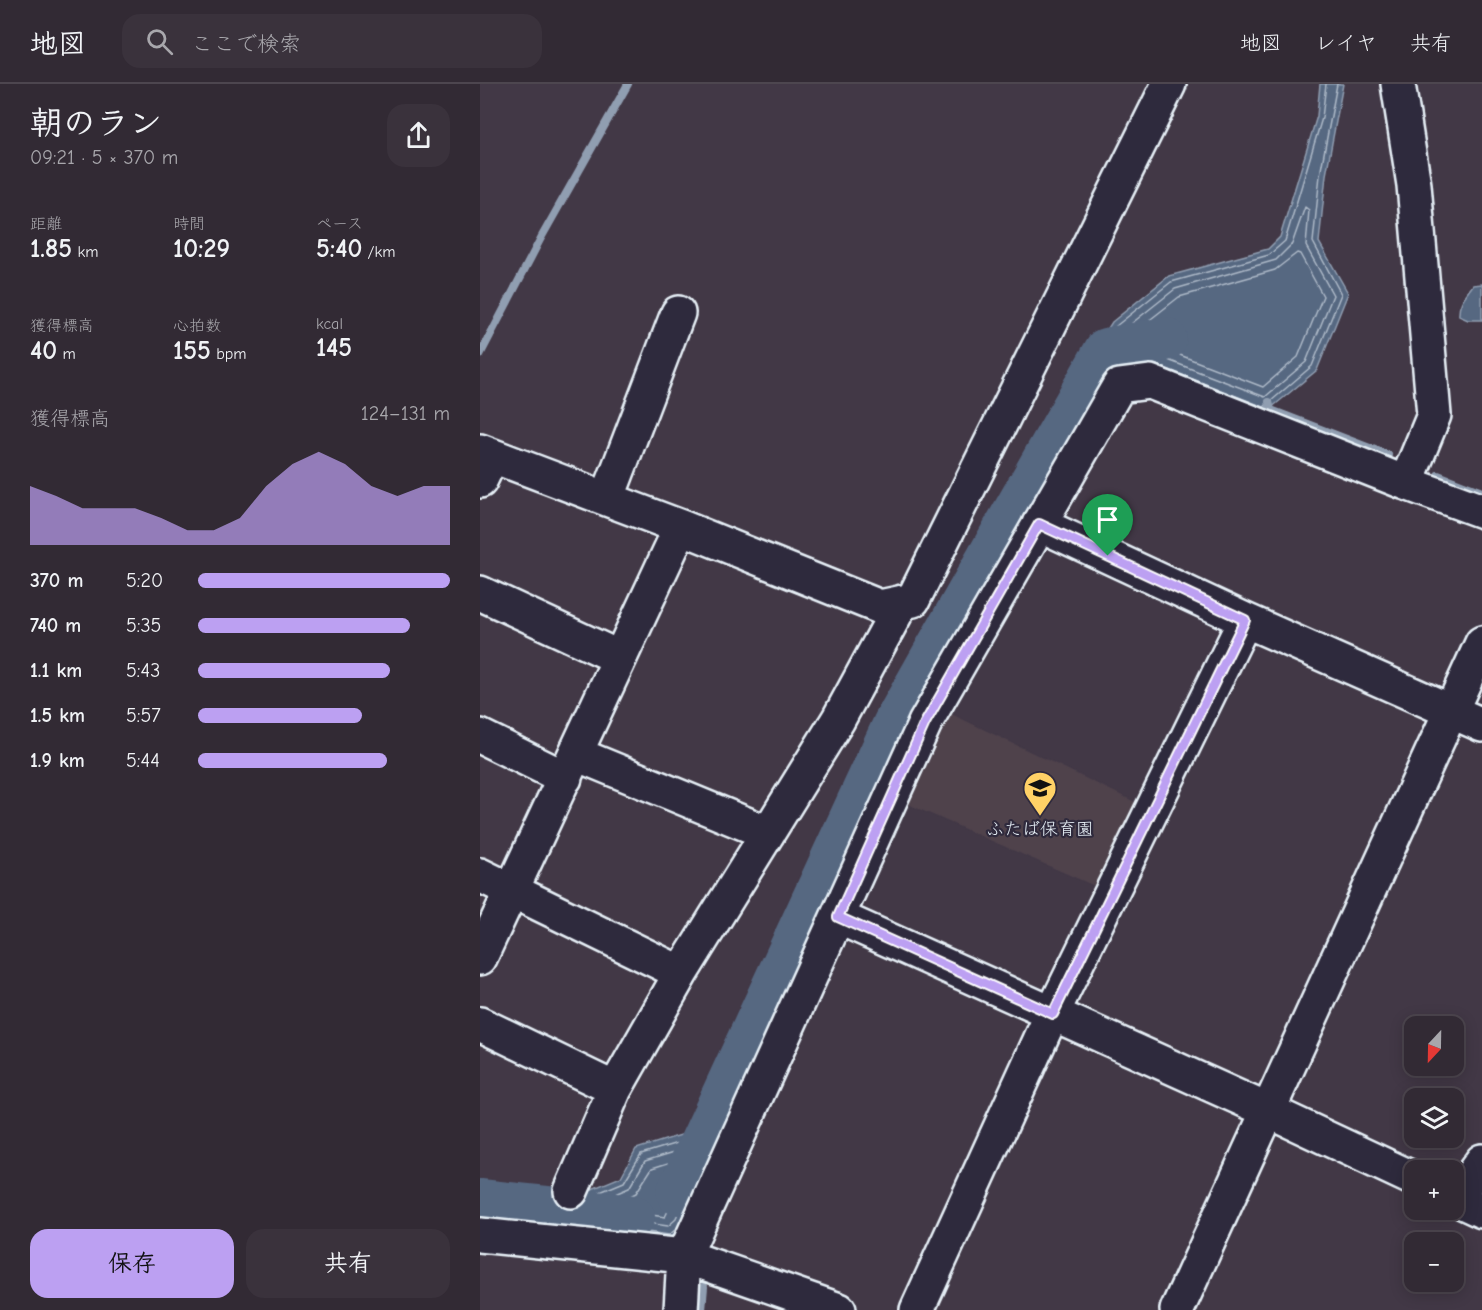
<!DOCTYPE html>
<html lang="ja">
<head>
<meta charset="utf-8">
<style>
  body { margin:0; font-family:"Comic Neue","Klee One",sans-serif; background:#3a323c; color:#f1f3f6; height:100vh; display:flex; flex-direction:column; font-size:22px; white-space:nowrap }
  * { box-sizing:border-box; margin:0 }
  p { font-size:20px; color:#a8a7ac }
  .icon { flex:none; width:33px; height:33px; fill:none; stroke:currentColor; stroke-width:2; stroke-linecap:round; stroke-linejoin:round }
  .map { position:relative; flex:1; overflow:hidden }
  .side { display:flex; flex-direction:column; background:#322a34; width:480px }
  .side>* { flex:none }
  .needle { width:39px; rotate:202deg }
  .tools { position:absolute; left:924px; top:932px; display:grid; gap:12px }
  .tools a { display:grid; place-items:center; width:60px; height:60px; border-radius:12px; background:#322a34; box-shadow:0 3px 15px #0003,0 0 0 2px #4d464f; font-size:30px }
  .pin { position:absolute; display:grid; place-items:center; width:51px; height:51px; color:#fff; margin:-62px -26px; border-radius:50% 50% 50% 0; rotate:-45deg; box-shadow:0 0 6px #0007 }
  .pin .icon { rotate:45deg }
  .round { display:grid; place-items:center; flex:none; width:63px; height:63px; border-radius:18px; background:#3a323c }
  .summary { display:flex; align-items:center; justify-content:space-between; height:102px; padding:0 30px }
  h1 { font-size:33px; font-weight:600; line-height:45px }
  .figures { display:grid; grid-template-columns:repeat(3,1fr); gap:9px; height:102px; padding:6px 30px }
  .figures div { display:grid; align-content:center }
  .figures b { font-size:26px; font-weight:600 }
  .figures small { font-size:16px; font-weight:400 }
  .figures p { font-size:16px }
  .chart { height:168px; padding:12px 30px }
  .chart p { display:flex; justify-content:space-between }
  .chart svg { width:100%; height:108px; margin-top:6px; fill:#bca0f2; opacity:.7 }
  .cta { display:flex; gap:12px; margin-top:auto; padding:12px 30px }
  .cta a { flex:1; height:69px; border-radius:18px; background:#bca0f2; color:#111; font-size:24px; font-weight:600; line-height:69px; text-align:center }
  .cta a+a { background:#3a323c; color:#f1f3f6 }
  ul { padding:0 30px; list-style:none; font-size:20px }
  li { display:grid; grid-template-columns:96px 72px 1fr; align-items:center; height:45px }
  li i { height:15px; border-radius:8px; background:#bca0f2 }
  header { display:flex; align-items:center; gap:36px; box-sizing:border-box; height:84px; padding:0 30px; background:#322a34; border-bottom:2px solid #4d464f }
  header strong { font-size:28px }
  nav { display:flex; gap:33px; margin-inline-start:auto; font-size:21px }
  .search { width:420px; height:54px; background:#3a323c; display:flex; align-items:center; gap:15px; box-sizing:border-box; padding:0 21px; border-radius:18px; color:#a8a7ac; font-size:22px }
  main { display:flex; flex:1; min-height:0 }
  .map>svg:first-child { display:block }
  .built { fill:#4f424c }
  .water { fill:#566781; stroke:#909eb1; stroke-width:1.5 }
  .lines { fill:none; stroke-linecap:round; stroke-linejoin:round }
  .shore { stroke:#aebac8; stroke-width:1.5 }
  .stream { stroke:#909eb1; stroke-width:8 }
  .river { stroke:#566781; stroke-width:44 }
  .minor-casing { stroke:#e8f1f8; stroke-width:38 }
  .minor { stroke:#2f2a3d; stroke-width:33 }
  .route-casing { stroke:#fff; stroke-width:12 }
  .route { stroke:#bca0f2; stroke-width:8 }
  .labels { text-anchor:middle; stroke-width:4.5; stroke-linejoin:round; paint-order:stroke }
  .poi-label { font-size:18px; fill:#e8f1f8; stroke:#2f2a3d }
</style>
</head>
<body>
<header>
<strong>地図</strong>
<div class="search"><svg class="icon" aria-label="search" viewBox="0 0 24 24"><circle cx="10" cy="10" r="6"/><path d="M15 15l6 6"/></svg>ここで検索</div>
<nav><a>地図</a><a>レイヤ</a><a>共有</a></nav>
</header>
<main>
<section class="side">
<div class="summary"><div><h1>朝のラン</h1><p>09:21 · 5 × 370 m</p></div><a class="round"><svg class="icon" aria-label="share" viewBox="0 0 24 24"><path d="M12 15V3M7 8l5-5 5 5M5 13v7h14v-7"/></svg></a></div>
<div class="figures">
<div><p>距離</p><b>1.85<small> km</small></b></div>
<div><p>時間</p><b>10:29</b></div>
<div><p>ペース</p><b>5:40<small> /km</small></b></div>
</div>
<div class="figures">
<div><p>獲得標高</p><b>40<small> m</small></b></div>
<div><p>心拍数</p><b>155<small> bpm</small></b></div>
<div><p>kcal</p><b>145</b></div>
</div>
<div class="chart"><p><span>獲得標高</span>124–131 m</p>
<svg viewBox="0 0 160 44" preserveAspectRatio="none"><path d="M0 44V20L10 24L20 29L30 29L40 29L50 33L60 38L70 38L80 33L90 20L100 11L110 6L120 11L130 20L140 24L150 20L160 20V44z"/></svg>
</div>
<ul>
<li><b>370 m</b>5:20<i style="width:100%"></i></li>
<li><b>740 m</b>5:35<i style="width:84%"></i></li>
<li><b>1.1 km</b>5:43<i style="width:76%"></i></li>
<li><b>1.5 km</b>5:57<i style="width:65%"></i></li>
<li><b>1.9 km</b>5:44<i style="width:75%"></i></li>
</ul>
<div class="cta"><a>保存</a><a>共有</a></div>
</section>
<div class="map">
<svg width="1002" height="1226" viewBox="0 0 1002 1226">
  <rect width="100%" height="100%" fill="#423846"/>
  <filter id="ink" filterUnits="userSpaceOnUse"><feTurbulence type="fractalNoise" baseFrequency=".0167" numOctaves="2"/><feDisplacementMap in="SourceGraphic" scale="12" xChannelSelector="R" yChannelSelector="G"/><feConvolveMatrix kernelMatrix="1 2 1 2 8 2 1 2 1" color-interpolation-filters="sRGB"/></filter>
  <g filter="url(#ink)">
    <path class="built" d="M461 625 657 719 617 803 421 717Z"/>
    <path class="water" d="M840 0H863L846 91 839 158 868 209 837 286 785 329 639 272 618 260 632 238 689 192 788 165 800 153 837 32Z
      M1002 200V236H988L979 232C978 219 986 211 993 201Z
      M204 1050 243 1064 206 1144 191 1157 92 1144 95 1112 141 1093 156 1065Z"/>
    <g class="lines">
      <path class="shore" d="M846 0 842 34 805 157 789 171 691 198 636 242 627 256 628 260 641 267 784 323 832 282 861 210 833 158 840 91 857 0
        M825 123 829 126 826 162 853 211 826 278 785 313 638 257 642 247 695 205 796 176 812 160Z
        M817 169 820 170 843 212 818 273 783 303 653 253V249L699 213 795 186Z
        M204 1065 222 1070 223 1074 195 1136 188 1142 108 1131 109 1121 149 1104 165 1077Z
        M204 1074 210 1076 211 1079 185 1133 131 1125 132 1121 156 1109 172 1084Z
        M108 1113 144 1098 161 1070 204 1057 232 1066
        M101 1122 99 1136 101 1139 189 1151 196 1145"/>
      <path class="stream" d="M0 271 61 154 148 0
        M789 318 791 326 908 371
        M958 391 1002 408
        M222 1226 224 1203"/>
      <path class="river" d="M198 1109 415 639 626 266 685 255
        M0 1117 153 1133"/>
      <g class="minor-casing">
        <path id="minor" d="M918 0 934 101 954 331 926 399
          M0 367 201 443 400 523 433 516 689 0
          M0 397 12 372
          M127 415 198 229
          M559 440 765 536 1002 641
          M0 509 140 574
          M0 652 85 694
          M96 670 288 749
          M0 791 201 889
          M358 833 789 1027 934 1095
          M0 874 201 443
          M0 940 135 1005
          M91 1107 135 1005 201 889 358 636 422 518
          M974 1114 1002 1127
          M975 1115 1002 1077
          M0 1151 204 1172 359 1226
          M201 1226 204 1172 445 639 639 302 670 298 926 399 1002 427
          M437 1226 572 930 765 536
          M697 1226 1002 559"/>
      </g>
      <use href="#minor" class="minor"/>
    </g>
  </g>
  <g class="lines" filter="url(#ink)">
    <g class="route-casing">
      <path id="route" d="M559 440 765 536 573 930 358 833 445 639Z"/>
    </g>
    <use href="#route" class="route"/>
  </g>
  <defs>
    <g id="school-pin" transform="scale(1.725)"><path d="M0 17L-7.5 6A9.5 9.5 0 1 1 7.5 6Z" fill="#ffd166" stroke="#2f2a3d"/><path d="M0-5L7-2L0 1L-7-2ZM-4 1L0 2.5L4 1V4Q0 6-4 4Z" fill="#111"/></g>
  </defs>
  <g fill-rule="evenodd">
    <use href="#school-pin" x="560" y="704"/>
  </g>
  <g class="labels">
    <g class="poi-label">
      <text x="560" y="751">ふたば保育園</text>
    </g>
  </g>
</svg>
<div class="tools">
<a><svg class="needle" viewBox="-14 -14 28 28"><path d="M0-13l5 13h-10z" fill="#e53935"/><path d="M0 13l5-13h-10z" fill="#a8a7ac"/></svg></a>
<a><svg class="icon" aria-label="layers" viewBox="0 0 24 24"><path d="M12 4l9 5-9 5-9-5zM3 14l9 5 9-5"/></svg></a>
<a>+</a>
<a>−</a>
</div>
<div class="pin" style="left:628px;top:472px;background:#1e9e55"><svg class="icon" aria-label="arrive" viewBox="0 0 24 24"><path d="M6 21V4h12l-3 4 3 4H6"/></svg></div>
</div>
</main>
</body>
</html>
